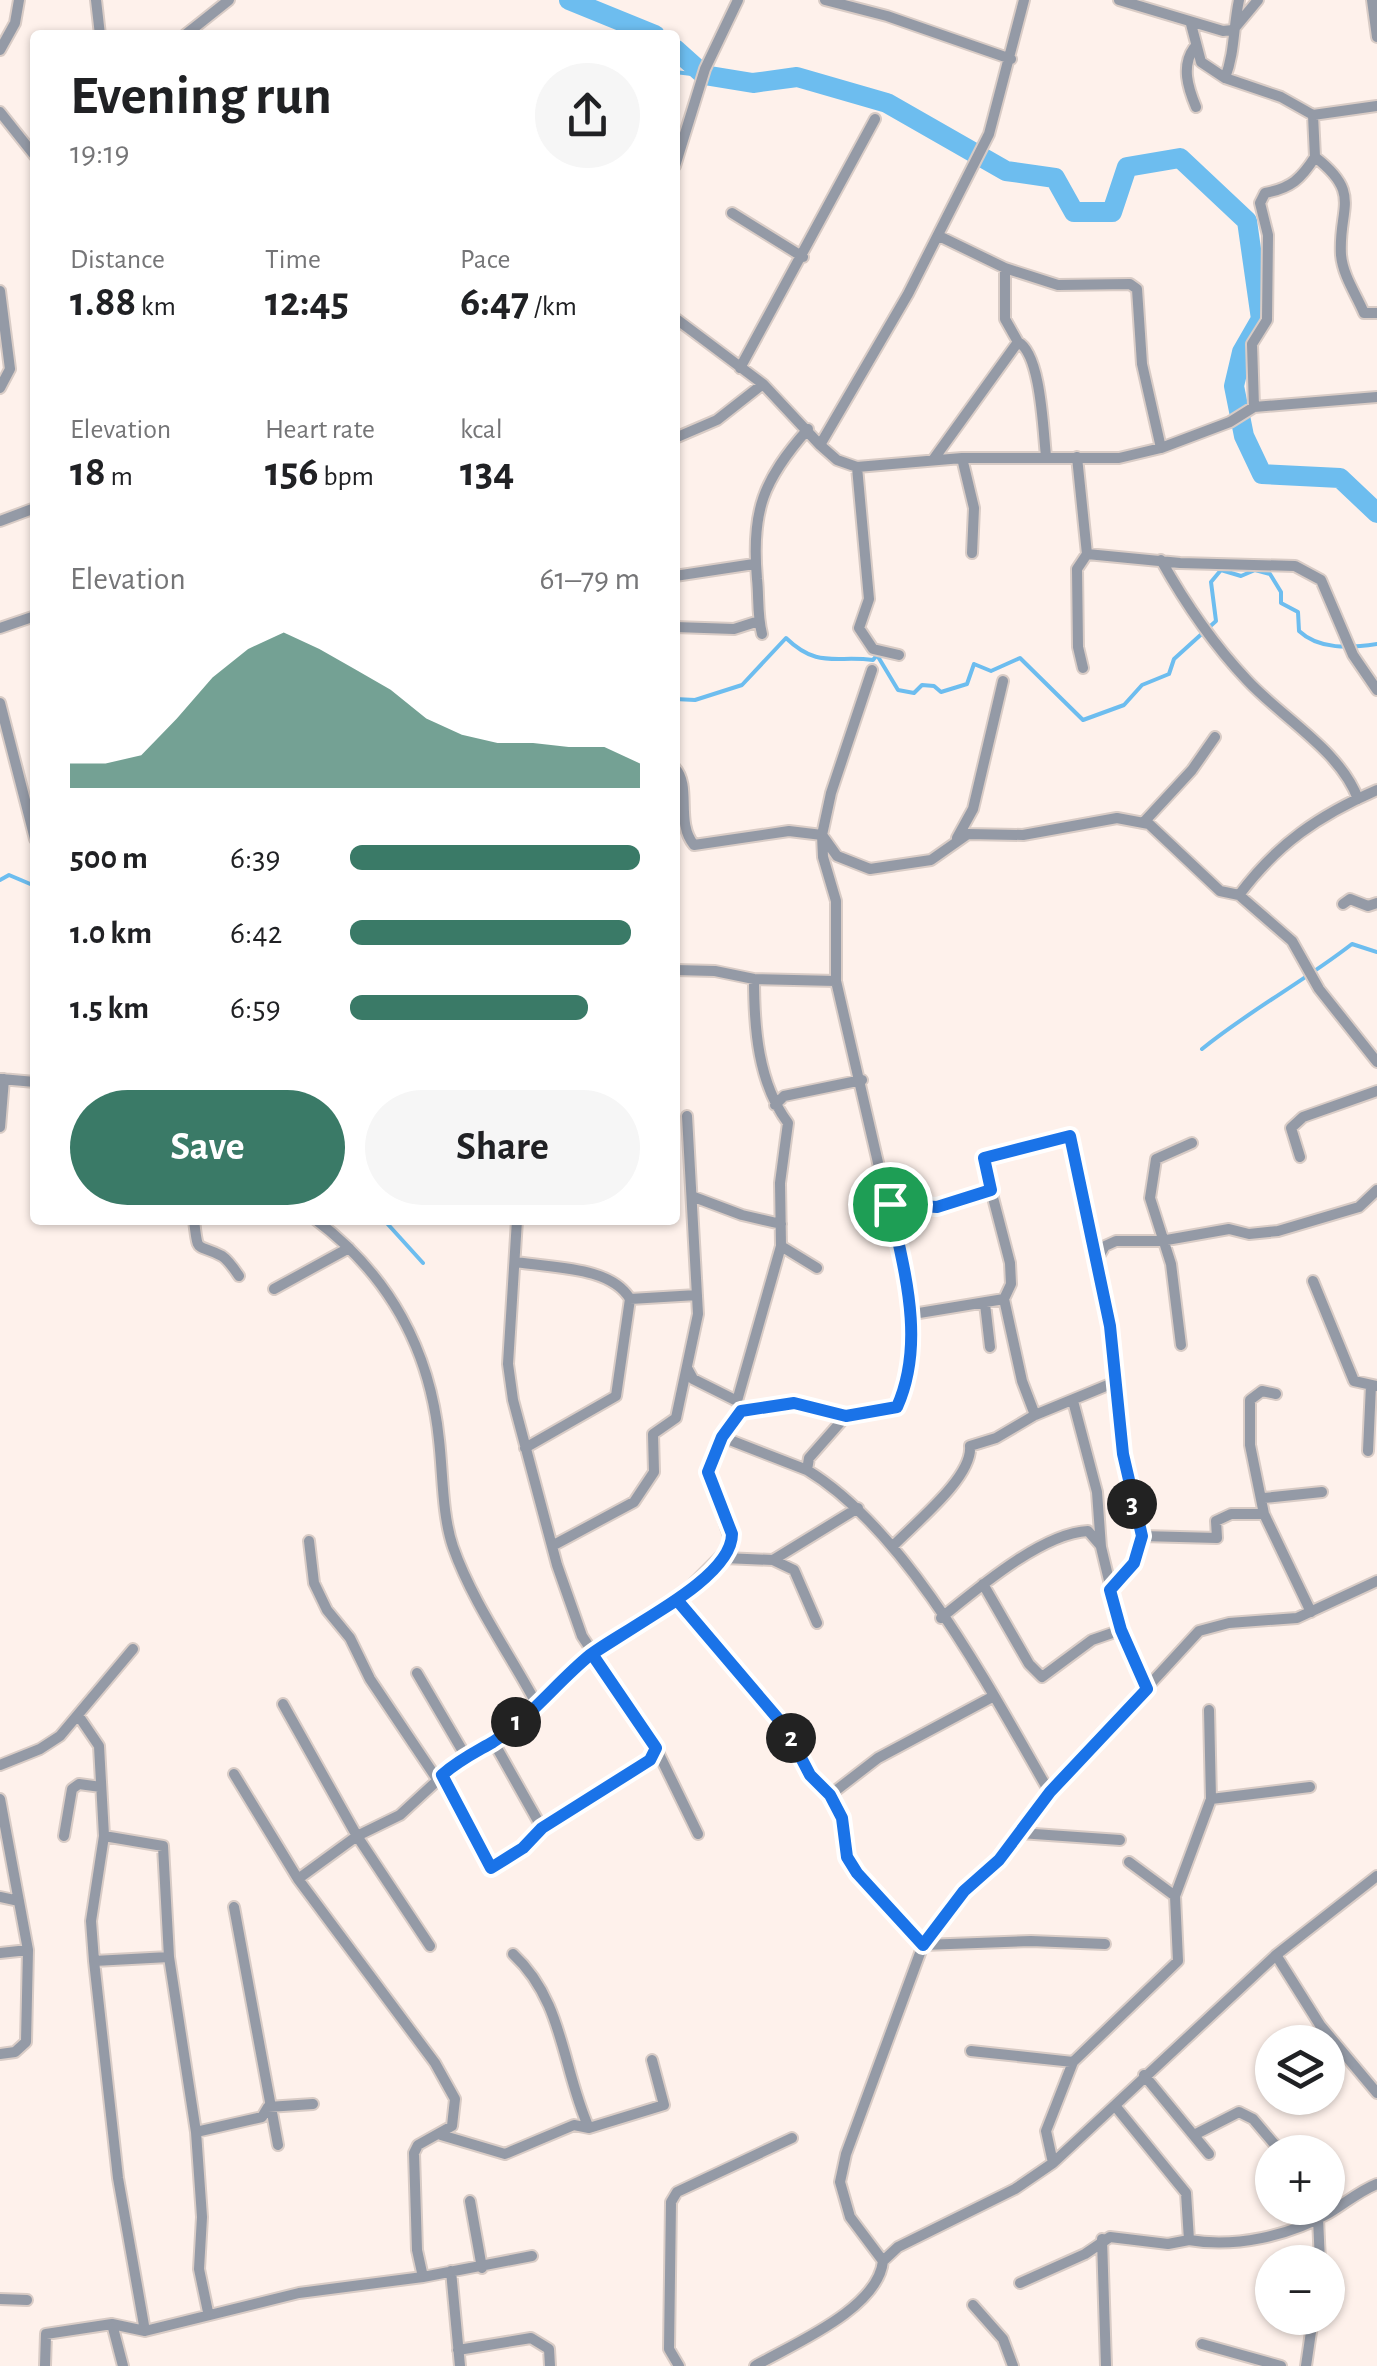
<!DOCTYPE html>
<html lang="en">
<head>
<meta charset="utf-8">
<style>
  body { margin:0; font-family:"Alegreya Sans",sans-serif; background:#f6f6f6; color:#202124; height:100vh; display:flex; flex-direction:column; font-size:38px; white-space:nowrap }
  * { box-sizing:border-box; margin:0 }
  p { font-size:32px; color:#757577 }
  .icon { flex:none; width:55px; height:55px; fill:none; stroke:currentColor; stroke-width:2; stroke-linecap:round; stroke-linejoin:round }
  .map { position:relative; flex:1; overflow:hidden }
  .panel { position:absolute; left:30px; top:30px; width:650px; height:1195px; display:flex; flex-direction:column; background:#fff; border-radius:10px; box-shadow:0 2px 8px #0004 }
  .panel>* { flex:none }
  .tools { position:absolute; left:1255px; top:2025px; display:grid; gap:20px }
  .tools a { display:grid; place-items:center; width:90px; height:90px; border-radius:50%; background:#fff; box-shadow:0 2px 8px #0004; font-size:50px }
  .pin { position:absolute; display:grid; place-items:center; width:85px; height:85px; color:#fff; margin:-42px; border:5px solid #fff; border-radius:50%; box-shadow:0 2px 10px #0007 }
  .km { position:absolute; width:50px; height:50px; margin:-25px; border-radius:50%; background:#222; color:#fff; font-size:28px; line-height:50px; text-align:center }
  .round { display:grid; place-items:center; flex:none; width:105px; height:105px; border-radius:52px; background:#f6f6f6 }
  .summary { display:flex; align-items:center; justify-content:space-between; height:170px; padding:0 40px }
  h1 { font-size:55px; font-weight:700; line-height:75px }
  .metrics { display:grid; grid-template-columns:repeat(3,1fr); gap:15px; height:170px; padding:10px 40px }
  .metrics div { display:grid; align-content:center }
  .metrics b { font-size:42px; font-weight:700 }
  .metrics small { font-size:28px; font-weight:400 }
  .metrics p { font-size:28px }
  .chart { height:280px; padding:20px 40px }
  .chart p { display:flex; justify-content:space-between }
  .chart svg { width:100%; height:180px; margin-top:10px; fill:#3a7a67; opacity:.7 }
  .action { display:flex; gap:20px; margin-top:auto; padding:20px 40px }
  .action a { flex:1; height:115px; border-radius:60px; background:#3a7a67; color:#fff; font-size:40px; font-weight:700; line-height:115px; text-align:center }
  .action a+a { background:#f6f6f6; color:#202124 }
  ul { padding:0 40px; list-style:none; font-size:32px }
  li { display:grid; grid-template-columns:160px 120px 1fr; align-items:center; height:75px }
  li i { height:25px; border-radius:12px; background:#3a7a67 }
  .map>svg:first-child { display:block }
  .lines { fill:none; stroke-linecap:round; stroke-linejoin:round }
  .stream { stroke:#6dbdef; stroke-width:4 }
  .river { stroke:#6dbdef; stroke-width:20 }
  .street-casing { stroke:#d9ccc6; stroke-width:14 }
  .street { stroke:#949aa6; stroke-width:10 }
  .route-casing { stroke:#fff; stroke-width:20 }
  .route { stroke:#1a73e8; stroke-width:12 }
</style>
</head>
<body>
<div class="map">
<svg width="1377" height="2366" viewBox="0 0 1377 2366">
  <rect width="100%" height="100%" fill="#fef1eb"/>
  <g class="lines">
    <path class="stream" d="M675 72 700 75
      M675 699 695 700 742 685 786 638C818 669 836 655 873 660L877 655 898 690 914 693 922 685 934 686 941 692 967 684 974 664 991 671 1020 658 1083 720 1124 705 1142 685 1169 674 1174 659 1216 621 1211 582 1221 570 1241 576 1255 570 1270 574 1281 592V603L1298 612 1299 631C1319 650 1350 648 1377 644
      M0 880 9 875 35 886
      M1202 1049C1250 1010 1303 982 1352 944L1377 952
      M384 1220 423 1263"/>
    <path class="river" d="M569 0 655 35
      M675 49 704 75 753 83 797 77 887 103 1006 171 1055 178 1074 212H1112L1127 167 1180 158 1247 221 1261 319 1242 352 1234 386 1244 436 1262 474 1340 478 1377 513"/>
    <g class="street-casing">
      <path id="street" d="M96 0 100 35
        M825 0 887 16 1011 59
        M1119 0 1223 31 1233 30 1258 0
        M1239 0C1233 28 1235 52 1225 78L1281 97 1313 115 1377 106
        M1372 0 1377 37
        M1191 24 1201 62 1225 78
        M185 35 229 0
        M1194 48C1181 66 1188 88 1196 107
        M0 50 15 23 19 0
        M0 112 35 156
        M1313 115 1315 157C1363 194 1338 208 1341 255 1343 276 1356 294 1364 313H1377
        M675 166 705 69 738 0
        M732 213 803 257
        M939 236 1005 268 1058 285 1130 284 1137 289 1142 364 1161 448
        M0 291 10 369 0 388
        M675 318 763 384
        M1018 342C1041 354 1043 430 1046 456
        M740 368 875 119
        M1254 407 1252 344 1267 320 1268 235 1260 203 1265 193C1291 188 1301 179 1315 157
        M675 438 717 420 763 384 820 445 908 294 989 134 1024 0
        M820 445 837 460 857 467 962 458H1119L1161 448 1230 422 1254 407 1377 397
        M1077 457 1087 554 1077 569 1078 647 1083 668
        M962 458 974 508 972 553
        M933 460 1018 342 1005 319V268
        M857 467 869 599 859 628 873 649 899 655
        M0 521 35 508
        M1087 554 1180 563 1295 566 1321 580 1353 655 1377 690
        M1161 560C1185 603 1213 644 1247 680 1282 718 1340 750 1358 799
        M675 576 754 564
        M675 627 734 629 759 621
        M0 628 35 616
        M762 634C757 615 759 597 757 579 751 511 763 480 808 429
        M0 703 35 839
        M675 768C692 787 675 822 694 845L789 831 822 835 837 856 870 869 931 860 968 834 1023 835 1117 818 1149 824 1220 891 1239 895 1292 941 1319 989 1377 1062
        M1143 823 1192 770 1215 737
        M957 838 973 809 1003 681
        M1239 895C1277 844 1319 815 1377 790
        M1343 904 1350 899 1368 906 1377 903
        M675 970 715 971 754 979 836 981
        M1 1079 35 1082
        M775 1105 784 1096 862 1080
        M0 1127 4 1079
        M1300 1157 1291 1128 1303 1117 1377 1091
        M991 1190 1010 1263 1011 1284 1004 1299 1022 1381 1035 1415 1113 1383
        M694 1197 742 1215 781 1224
        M890 1205 937 1207 991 1190 984 1158 1070 1137 1096 1260
        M194 1220C198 1256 196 1242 222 1256 228 1260 235 1270 239 1276
        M316 1220C389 1275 430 1350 439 1440 443 1474 442 1515 453 1547 472 1601 509 1653 536 1703
        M517 1220 508 1364 513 1400 557 1565 582 1636 656 1748 698 1834
        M781 1246 817 1268
        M517 1262C551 1268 611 1266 630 1299L697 1295
        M1313 1281 1354 1381 1377 1386
        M274 1289 349 1248
        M985 1304 990 1347
        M913 1314 1004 1299
        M1181 1345 1171 1264 1150 1198 1156 1159 1192 1143
        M687 1368 693 1379 737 1401
        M1073 1401 1097 1492 1101 1547 1121 1630 1147 1689
        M741 1411 794 1403 846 1416 897 1407 905 1381 913 1314 836 981V901L823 857 822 835 831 793 872 670
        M846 1416 809 1458 807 1470C908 1531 991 1691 1050 1793
        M722 1437 807 1470
        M525 1448 616 1396 630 1299
        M1368 1451 1371 1385
        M1264 1498 1322 1492
        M1264 1514 1250 1445V1400L1262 1391 1276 1394
        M1142 1536 1123 1454 1110 1326 1096 1261 1105 1246 1116 1241H1161L1229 1229 1249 1234 1278 1231 1359 1207 1377 1190
        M309 1541 314 1583 327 1610 350 1638 370 1679 437 1779
        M552 1546 634 1502 654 1472 653 1434 676 1418 698 1314 687 1116
        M893 1546C915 1523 973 1477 970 1446L996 1438 1035 1415
        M724 1558 773 1560 858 1508
        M773 1560 794 1570 817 1623
        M983 1584 1029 1664 1042 1677 1092 1640 1121 1630
        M1110 1590 1134 1563 1142 1536 1217 1538 1216 1521 1231 1514H1264L1311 1612
        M677 1600 785 1727 810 1775 830 1795 842 1818 847 1857 857 1873 923 1945 1031 1941 1105 1944
        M941 1618C977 1589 1042 1533 1088 1531L1101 1546
        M417 1673 465 1755
        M283 1704 357 1836 430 1946
        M78 1715 99 1746 104 1836 91 1921 94 1961 118 2178 145 2331
        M493 1741 542 1828
        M0 1765 40 1749 60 1736 133 1649
        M234 1774 298 1879 435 2063 455 2099 452 2126 418 2145 414 2153 417 2250 423 2277
        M442 1775 491 1868 523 1847 542 1828 650 1760 656 1748
        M830 1795 878 1758 994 1696
        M0 1799 28 1950 26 2042 15 2052 0 2054
        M1211 1799 1310 1787
        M1020 1833 1120 1840
        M64 1836 72 1789 79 1784 101 1787
        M104 1836 163 1846 169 1957 196 2132 202 2217 199 2269 208 2312
        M1129 1862 1175 1896
        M298 1879 357 1836 400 1815 465 1755 493 1741 592 1654 677 1600 732 1545 708 1473 722 1437 741 1411 737 1401 781 1246 780 1183 788 1123C758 1083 754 1028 754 979
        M0 1897 19 1901
        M234 1907 278 2145
        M0 1953 28 1950
        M513 1954C564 2001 562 2069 589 2128
        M1276 1955 1320 2025 1377 2093
        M94 1961 169 1957
        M971 2051 1073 2062
        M1144 2075 1209 2154
        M196 2132 262 2117 268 2107 313 2104
        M441 2135 505 2154 574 2125 589 2128 664 2105 652 2060
        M1194 2135 1239 2112 1253 2119 1281 2152
        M1053 2163 1046 2131 1073 2062 1178 1961 1175 1896 1211 1799 1209 1710
        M470 2201 482 2268
        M1318 2218 1320 2262
        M1102 2239 1106 2366
        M1189 2240C1235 2248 1289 2236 1329 2213 1346 2203 1359 2191 1377 2184
        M883 2261 898 2247 1015 2189 1053 2163 1276 1955 1377 1876
        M451 2271 460 2366
        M1020 2283 1085 2254 1110 2237 1168 2244 1189 2240 1186 2193 1116 2107
        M0 2299 27 2300
        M973 2305 1003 2339 1013 2366
        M112 2324 123 2366
        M1202 2344 1281 2366
        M458 2350 531 2338 549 2349 550 2366
        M45 2366 46 2334 112 2324 145 2331 299 2293 423 2277 532 2256
        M679 2366 669 2349 671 2202 677 2192 792 2138
        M755 2366C793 2344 878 2309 883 2261L850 2217 840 2182 846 2154 923 1945 964 1891 999 1860 1050 1793 1199 1631 1229 1623 1297 1618 1377 1581
        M1306 2366 1313 2318"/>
    </g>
    <use href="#street" class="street"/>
  </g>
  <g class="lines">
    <g class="route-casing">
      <path id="route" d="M890 1204C904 1270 926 1342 897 1407L846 1416 794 1403 741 1411 722 1437 708 1472 732 1534C732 1580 623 1629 590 1655 557 1682 529 1719 493 1742 474 1753 459 1760 442 1775L491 1868 523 1848 542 1828 650 1760 656 1748 592 1654 677 1600 785 1727 810 1775 830 1795 842 1818 847 1857 857 1873 923 1945 964 1891 999 1860 1050 1792 1147 1689 1121 1630 1110 1590 1134 1563 1142 1536 1123 1454 1110 1326 1070 1136 984 1158 991 1190 937 1207 890 1204"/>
    </g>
    <use href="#route" class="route"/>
  </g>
</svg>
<div class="tools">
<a><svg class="icon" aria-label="layers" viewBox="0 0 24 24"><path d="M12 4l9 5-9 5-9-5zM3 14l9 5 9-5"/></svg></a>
<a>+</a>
<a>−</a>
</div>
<div class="pin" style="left:890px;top:1204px;background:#1e9e55"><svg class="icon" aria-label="arrive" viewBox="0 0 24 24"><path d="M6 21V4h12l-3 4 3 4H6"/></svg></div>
<b class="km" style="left:516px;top:1722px">1</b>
<b class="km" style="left:791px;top:1738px">2</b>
<b class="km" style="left:1132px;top:1504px">3</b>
<section class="panel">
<div class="summary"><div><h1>Evening run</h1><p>19:19</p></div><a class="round"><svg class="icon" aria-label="share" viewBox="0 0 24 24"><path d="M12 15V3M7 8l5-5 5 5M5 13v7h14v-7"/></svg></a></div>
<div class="metrics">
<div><p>Distance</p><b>1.88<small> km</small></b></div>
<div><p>Time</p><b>12:45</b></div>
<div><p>Pace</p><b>6:47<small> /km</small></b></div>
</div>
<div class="metrics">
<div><p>Elevation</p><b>18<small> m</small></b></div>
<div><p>Heart rate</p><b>156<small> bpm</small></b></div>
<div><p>kcal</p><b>134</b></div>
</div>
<div class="chart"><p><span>Elevation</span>61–79 m</p>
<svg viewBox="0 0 160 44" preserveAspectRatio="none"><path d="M0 44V38L10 38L20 36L30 27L40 17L50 10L60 6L70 10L80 15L90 20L100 27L110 31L120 33L130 33L140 34L150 34L160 38V44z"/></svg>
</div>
<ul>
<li><b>500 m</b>6:39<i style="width:100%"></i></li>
<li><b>1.0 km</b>6:42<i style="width:97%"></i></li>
<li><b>1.5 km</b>6:59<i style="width:82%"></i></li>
</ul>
<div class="action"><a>Save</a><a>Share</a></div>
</section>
</div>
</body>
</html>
